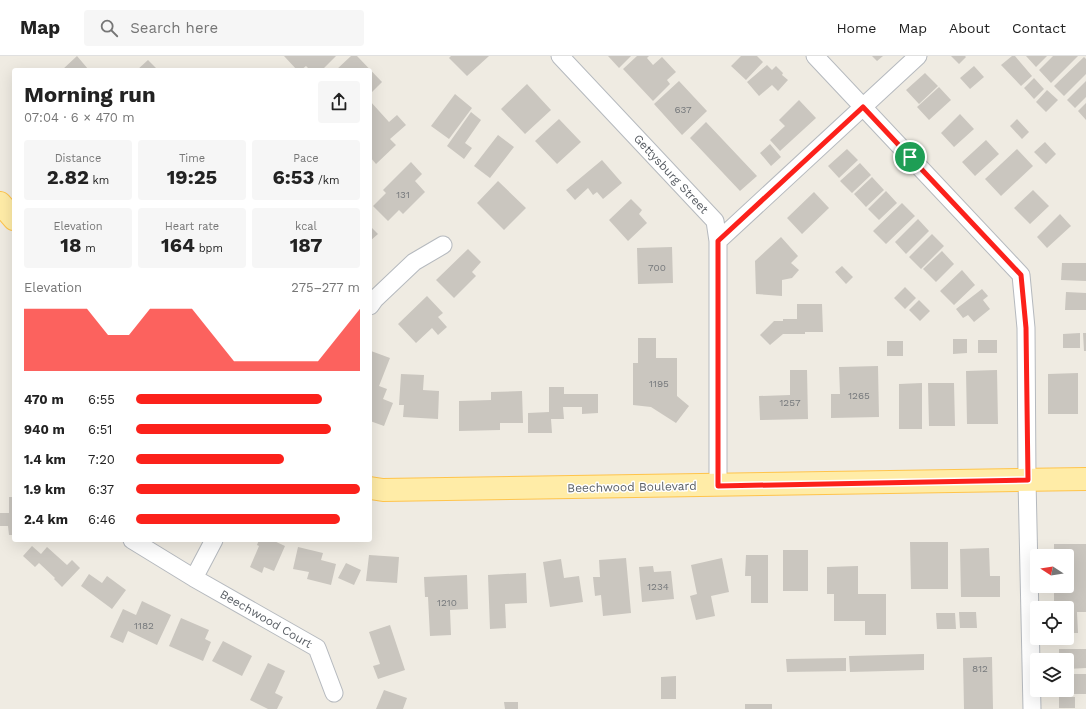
<!DOCTYPE html>
<html lang="en">
<head>
<meta charset="utf-8">
<style>
  body { margin:0; font-family:"Work Sans",sans-serif; background:#f6f6f6; color:#222; height:100vh; display:flex; flex-direction:column; font-size:15px; white-space:nowrap }
  * { box-sizing:border-box; margin:0 }
  p { font-size:13px; color:#767676 }
  .icon { flex:none; width:22px; height:22px; fill:none; stroke:currentColor; stroke-width:2; stroke-linecap:round; stroke-linejoin:round }
  .map { position:relative; flex:1; overflow:hidden }
  .drawer { position:absolute; left:12px; top:12px; width:360px; height:474px; display:flex; flex-direction:column; background:#fff; border-radius:4px; box-shadow:0 4px 16px #0002 }
  .drawer>* { flex:none }
  .needle { width:26px; rotate:282deg }
  .buttons { position:absolute; left:1030px; top:493px; display:grid; gap:8px }
  .buttons a { display:grid; place-items:center; width:44px; height:44px; border-radius:4px; background:#fff; box-shadow:0 4px 16px #0002; font-size:20px }
  .pin { position:absolute; display:grid; place-items:center; width:34px; height:34px; color:#fff; margin:-17px; border:2px solid #fff; border-radius:50%; box-shadow:0 1px 4px #0007 }
  .round { display:grid; place-items:center; flex:none; width:42px; height:42px; border-radius:4px; background:#f6f6f6 }
  .overview { display:flex; align-items:center; justify-content:space-between; height:68px; padding:0 12px }
  h1 { font-size:22px; font-weight:700; line-height:30px }
  .stats { display:grid; grid-template-columns:repeat(3,1fr); gap:6px; height:68px; padding:4px 12px }
  .stats div { display:grid; align-content:center; border-radius:4px; background:#f6f6f6; text-align:center }
  .stats b { font-size:20px; font-weight:700 }
  .stats small { font-size:11px; font-weight:400 }
  .stats p { font-size:11px }
  .chart { height:112px; padding:8px 12px }
  .chart p { display:flex; justify-content:space-between }
  .chart svg { width:100%; height:72px; margin-top:4px; fill:#fc211b; opacity:.7 }
  ul { padding:0 12px; list-style:none; font-size:13px }
  li { display:grid; grid-template-columns:64px 48px 1fr; align-items:center; height:30px }
  li i { height:10px; border-radius:5px; background:#fc211b }
  header { display:flex; align-items:center; gap:24px; box-sizing:border-box; height:56px; padding:0 20px; background:#fff; border-bottom:1px solid #e0e0e0 }
  header strong { font-size:19px }
  nav { display:flex; gap:22px; margin-inline-start:auto; font-size:14px }
  .search { width:280px; height:36px; background:#f6f6f6; display:flex; align-items:center; gap:10px; box-sizing:border-box; padding:0 14px; border-radius:4px; color:#767676; font-size:15px }
  .map>svg:first-child { display:block }
  .building { fill:#cac6bf }
  .lines { fill:none; stroke-linecap:round; stroke-linejoin:round }
  .minor-casing { stroke:#b5b9be; stroke-width:19 }
  .major-casing { stroke:#ffc44b; stroke-width:24 }
  .minor { stroke:#fff; stroke-width:17 }
  .major { stroke:#ffeca7; stroke-width:22 }
  .route-casing { stroke:#fff; stroke-width:8 }
  .route { stroke:#fc211b; stroke-width:5 }
  .labels { text-anchor:middle; stroke-width:3; stroke-linejoin:round; paint-order:stroke }
  .number-label { font-size:10px; fill:#76797c }
  .street-label { font-size:12px; fill:#5a5f65; stroke:#fff }
</style>
</head>
<body>
<header>
<strong>Map</strong>
<div class="search"><svg class="icon" aria-label="search" viewBox="0 0 24 24"><circle cx="10" cy="10" r="6"/><path d="M15 15l6 6"/></svg>Search here</div>
<nav><a>Home</a><a>Map</a><a>About</a><a>Contact</a></nav>
</header>
<div class="map">
<svg width="1086" height="653" viewBox="0 0 1086 653">
  <rect width="100%" height="100%" fill="#efebe2"/>
  <path class="building" d="M77 0 88 13 90 12 92 14H62Z
    M284 0H336L322 14H310L306 10 301 14H297Z
    M351 0H357L382 26 370 38V14H336Z
    M451 0H489L467 20 449 2Z
    M608 0H631L619 12Z
    M637 0H649L647 2 653 9 662 1 676 16 667 24 670 28 653 45 623 13Z
    M741 0H757L763 6 746 24 731 10Z
    M872 0H883L877 5Z
    M951 0H965L966 1 959 8Z
    M1012 0H1015L1032 20 1021 30 1001 9Z
    M1026 0H1047L1036 11Z
    M1053 0H1078L1051 27 1039 14Z
    M1084 1 1086 3V18L1064 40 1054 30Z
    M148 4 158 14H137Z
    M767 9 772 14 776 10 783 17 782 19 788 24 778 35 772 29 759 40 747 26Z
    M974 10 984 21 970 33 960 22Z
    M925 17 938 30 919 48 906 34Z
    M1034 22 1044 33 1034 43 1024 32Z
    M679 25 707 55 682 79 654 48Z
    M1086 25V41L1075 52 1067 44Z
    M527 28 551 54 525 78 501 53Z
    M939 31 951 44 929 64 917 51Z
    M1047 34 1058 44 1046 56 1036 46Z
    M455 38 472 52 449 83 431 70Z
    M799 44 816 62 780 95 770 84 785 70 779 64Z
    M370 45 389 66 397 59 406 69 390 83 396 89 376 108 370 101Z
    M1086 47V64L1078 55Z
    M471 56 481 64 465 87 472 92 464 103 447 90Z
    M960 58 974 73 954 91 941 77Z
    M559 63 581 86 557 108 535 85Z
    M1017 63 1029 76 1022 83 1010 70Z
    M706 66 757 120 740 135 690 82Z
    M498 79 514 91 490 122 474 110Z
    M986 84 999 98 975 120 962 106Z
    M1045 86 1056 98 1046 108 1034 96Z
    M770 88 781 101 771 110 760 97Z
    M847 93 858 104 839 122 828 110Z
    M1017 93 1033 110 1001 140 985 123Z
    M602 104 622 127 603 143 597 136 593 139 588 132 575 144 566 134Z
    M411 106 422 118 415 125 425 136 403 158 399 154 388 165 373 150 386 137 383 134Z
    M860 107 871 119 852 137 840 125Z
    M872 121 884 134 866 151 854 138Z
    M498 125 526 152 504 174 477 147Z
    M1033 134 1049 150 1030 168 1014 152Z
    M886 135 897 147 879 164 868 153Z
    M814 136 829 152 802 178 787 162Z
    M631 143 642 154 639 158 647 167 628 185 609 164Z
    M902 147 915 160 886 188 873 175Z
    M1060 158 1071 170 1047 192 1037 181Z
    M918 163 929 175 906 198 895 186Z
    M370 170 378 178 370 185Z
    M932 178 944 190 921 213 909 201Z
    M781 181 798 200 791 207 799 214 792 222 782 224V240L756 238 755 205Z
    M672 191 673 227 638 228 637 192Z
    M468 193 481 206 472 216 476 220 454 242 436 224Z
    M942 195 954 208 936 226 923 213Z
    M1062 207H1086V225L1061 224Z
    M842 210 853 221 846 228 835 216Z
    M962 214 975 229 954 249 940 235Z
    M905 231 916 242 905 253 894 242Z
    M982 233 988 240 983 244 990 253 974 266 968 259 963 262 956 253Z
    M1066 236 1086 237V254H1065Z
    M427 240 443 257 438 261 447 271 438 279 432 272 416 287 398 268Z
    M919 244 930 255 920 265 909 254Z
    M797 248H822L823 276H805V278H783L770 289 760 279 774 265H783V263H797Z
    M1080 277V292H1063V278Z
    M1083 277H1086V295H1084Z
    M638 282H656V302H677V340L689 350 676 367 651 351 633 349V307H638Z
    M953 283H967V297L953 298Z
    M978 284H997V297H978Z
    M887 285H903V300H887Z
    M371 295 390 302 379 330 387 333 383 343 393 347 384 370 370 365V299Z
    M878 310 879 361 831 362V338H840L839 311Z
    M790 314H807L808 363 760 364 759 340 790 339Z
    M997 314 998 368H967L966 315Z
    M1078 317V358H1048V318Z
    M401 318 424 319 423 334 439 335 438 363 403 361 404 349H399Z
    M922 327V373H899V328Z
    M928 327H954L955 370H929Z
    M549 331H564V338H598V357L582 358V351H563L564 363H551L552 377H528V357L549 356Z
    M522 335 523 367H500V374L459 375V345L491 344V336Z
    M9 441H14V479H9L8 470H0V457H9Z
    M259 484H272L285 490 274 515 264 511 262 517 250 511 259 490 257 489Z
    M910 486H948V533H911Z
    M1054 488H1086V556H1077L1078 577H1067V552H1064V547H1054V530H1067V500H1054Z
    M32 490 41 498 47 491 67 509 72 504 80 512 62 531 54 523 55 522 39 507 35 511 23 500Z
    M298 491 323 497 321 504 336 508 331 529 307 523 309 516 293 513Z
    M989 492 990 520H1000V541H961L960 493Z
    M783 494H808V535H783Z
    M369 499 399 501 397 527 366 525Z
    M746 499H768V547H751V520H745Z
    M626 502 631 557 603 560 601 539 595 540 593 521H600L599 504Z
    M722 502 729 536 711 540 715 560 696 564 690 540 697 538 691 509Z
    M561 503 564 522 579 520 583 546 550 551 543 506Z
    M346 507 361 514 354 529 338 522Z
    M653 510 654 516 671 515 674 543 642 546 639 511Z
    M858 510V538H886V579H865V565H834V538H827V511Z
    M526 517 527 547 505 548 506 572 490 573 488 519Z
    M89 518 102 527 107 520 126 534 112 553 81 530Z
    M467 519 468 553 450 554 451 579 430 580 428 541H425L424 521Z
    M142 545 171 559 157 589 128 575 123 587 110 581 123 553 136 559Z
    M959 556H976L977 572H960Z
    M936 557H955L956 573H937Z
    M181 562 209 574 205 583 211 586 203 605 169 590Z
    M390 569 405 614 378 623 373 610 380 608 369 576Z
    M223 585 252 600 242 620 212 605Z
    M1059 593H1086V612L1067 613V604H1059Z
    M924 598V614L850 616 849 600Z
    M992 601 993 653H964L963 602Z
    M846 602V615L787 616 786 603Z
    M268 607 285 615 275 637 283 641 277 653H268L250 644Z
    M1067 618H1086V638H1057V634H1067Z
    M676 620V643H661V621Z
    M384 634 407 642 403 653H376Z
    M1059 641H1075V652H1059Z
    M504 646H518V653H505Z
    M745 648H772V653H745Z"/>
  <g class="lines">
    <g class="minor-casing">
      <path id="minor" d="M560 0 715 165 718 185V430
        M815 0 1021 219 1026 272 1027 424 1032 653
        M718 185 918 0
        M370 250 375 243 414 206 443 189
        M132 484 194 522 317 592 334 637
        M194 522 214 484"/>
    </g>
    <g class="major-casing">
      <path id="major" d="M0 147 14 163
        M370 432 383 434 1086 423"/>
    </g>
    <use href="#minor" class="minor"/>
    <use href="#major" class="major"/>
  </g>
  <g class="lines">
    <g class="route-casing">
      <path id="route" d="M863 51 1021 219 1026 272 1028 424 718 430V185Z"/>
    </g>
    <use href="#route" class="route"/>
  </g>
  <g class="labels">
    <g class="number-label">
      <text x="683" y="57">637</text>
      <text x="403" y="142">131</text>
      <text x="657" y="215">700</text>
      <text x="659" y="331">1195</text>
      <text x="859" y="343">1265</text>
      <text x="790" y="350">1257</text>
      <text x="658" y="534">1234</text>
      <text x="447" y="550">1210</text>
      <text x="144" y="573">1182</text>
      <text x="980" y="616">812</text>
    </g>
    <g class="street-label">
      <text transform="translate(671 118) rotate(47)" y="4">Gettysburg Street</text>
      <text transform="translate(632 431) rotate(-1)" y="4">Beechwood Boulevard</text>
      <text transform="translate(266 563) rotate(30)" y="4">Beechwood Court</text>
    </g>
  </g>
</svg>
<div class="buttons">
<a><svg class="needle" viewBox="-14 -14 28 28"><path d="M0-13l5 13h-10z" fill="#e53935"/><path d="M0 13l5-13h-10z" fill="#767676"/></svg></a>
<a><svg class="icon" aria-label="locate" viewBox="0 0 24 24"><circle cx="12" cy="12" r="6"/><path d="M12 2v4M12 18v4M2 12h4M18 12h4"/></svg></a>
<a><svg class="icon" aria-label="layers" viewBox="0 0 24 24"><path d="M12 4l9 5-9 5-9-5zM3 14l9 5 9-5"/></svg></a>
</div>
<div class="pin" style="left:910px;top:101px;background:#1e9e55"><svg class="icon" aria-label="arrive" viewBox="0 0 24 24"><path d="M6 21V4h12l-3 4 3 4H6"/></svg></div>
<section class="drawer">
<div class="overview"><div><h1>Morning run</h1><p>07:04 · 6 × 470 m</p></div><a class="round"><svg class="icon" aria-label="share" viewBox="0 0 24 24"><path d="M12 15V3M7 8l5-5 5 5M5 13v7h14v-7"/></svg></a></div>
<div class="stats">
<div><p>Distance</p><b>2.82<small> km</small></b></div>
<div><p>Time</p><b>19:25</b></div>
<div><p>Pace</p><b>6:53<small> /km</small></b></div>
</div>
<div class="stats">
<div><p>Elevation</p><b>18<small> m</small></b></div>
<div><p>Heart rate</p><b>164<small> bpm</small></b></div>
<div><p>kcal</p><b>187</b></div>
</div>
<div class="chart"><p><span>Elevation</span>275–277 m</p>
<svg viewBox="0 0 160 44" preserveAspectRatio="none"><path d="M0 44V6L10 6L20 6L30 6L40 22L50 22L60 6L70 6L80 6L90 22L100 38L110 38L120 38L130 38L140 38L150 22L160 6V44z"/></svg>
</div>
<ul>
<li><b>470 m</b>6:55<i style="width:83%"></i></li>
<li><b>940 m</b>6:51<i style="width:87%"></i></li>
<li><b>1.4 km</b>7:20<i style="width:66%"></i></li>
<li><b>1.9 km</b>6:37<i style="width:100%"></i></li>
<li><b>2.4 km</b>6:46<i style="width:91%"></i></li>
</ul>
</section>
</div>
</body>
</html>
